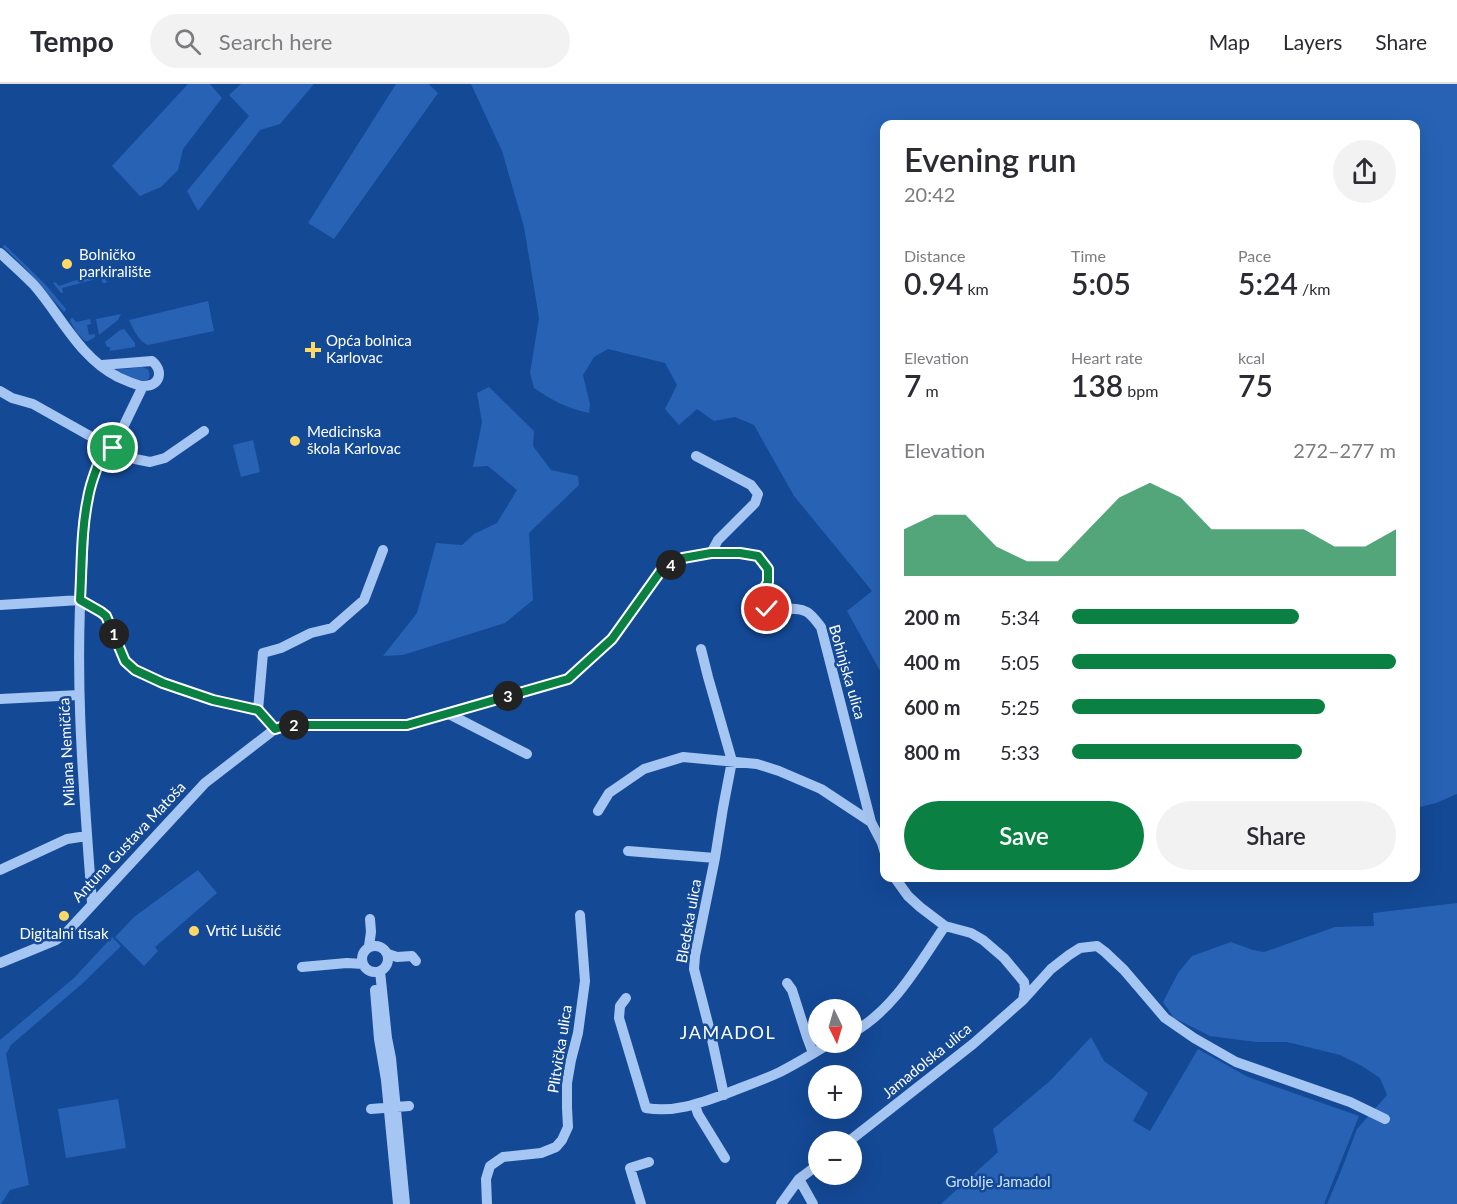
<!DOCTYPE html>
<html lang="en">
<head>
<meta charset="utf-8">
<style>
  body { margin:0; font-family:Lato,sans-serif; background:#f2f2f3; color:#2b2b33; height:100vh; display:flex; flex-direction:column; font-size:22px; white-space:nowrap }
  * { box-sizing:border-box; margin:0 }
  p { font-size:20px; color:#7c7c81 }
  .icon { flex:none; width:33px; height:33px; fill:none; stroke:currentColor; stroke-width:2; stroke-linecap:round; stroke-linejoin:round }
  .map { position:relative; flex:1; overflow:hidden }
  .sheet { position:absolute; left:880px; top:36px; width:540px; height:762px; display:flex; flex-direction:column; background:#fff; border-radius:12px; box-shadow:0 6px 24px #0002 }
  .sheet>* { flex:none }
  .needle { width:39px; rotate:175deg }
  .fabs { position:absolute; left:808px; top:915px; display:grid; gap:12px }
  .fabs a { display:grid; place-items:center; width:54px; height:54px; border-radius:50%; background:#fff; box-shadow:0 6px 24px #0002; font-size:30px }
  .pin { position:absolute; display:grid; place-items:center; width:51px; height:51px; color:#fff; margin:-26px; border:3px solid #fff; border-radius:50%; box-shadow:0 2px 6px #0007 }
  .km { position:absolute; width:30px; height:30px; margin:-15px; border-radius:50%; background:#222; color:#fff; font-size:16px; line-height:30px; text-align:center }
  .round { display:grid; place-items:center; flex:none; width:63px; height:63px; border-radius:32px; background:#f2f2f3 }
  .head { display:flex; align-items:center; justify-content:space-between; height:102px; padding:0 24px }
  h1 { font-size:33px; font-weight:600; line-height:45px }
  .figures { display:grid; grid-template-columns:repeat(3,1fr); gap:9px; height:102px; padding:6px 24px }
  .figures div { display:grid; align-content:center }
  .figures b { font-size:30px; font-weight:600 }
  .figures small { font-size:16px; font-weight:400 }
  .figures p { font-size:16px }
  .chart { height:168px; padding:12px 24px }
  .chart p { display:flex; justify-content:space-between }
  .chart svg { width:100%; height:108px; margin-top:6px; fill:#0b8043; opacity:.7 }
  .button { display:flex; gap:12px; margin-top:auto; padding:12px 24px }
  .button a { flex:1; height:69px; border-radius:36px; background:#0b8043; color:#fff; font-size:24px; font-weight:600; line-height:69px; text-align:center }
  .button a+a { background:#f2f2f3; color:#2b2b33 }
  ul { padding:0 24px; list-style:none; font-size:20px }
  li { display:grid; grid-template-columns:96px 72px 1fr; align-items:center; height:45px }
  li i { height:15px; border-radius:8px; background:#0b8043 }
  header { display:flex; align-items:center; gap:36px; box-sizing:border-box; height:84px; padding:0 30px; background:#fff; border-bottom:2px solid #e1e1e2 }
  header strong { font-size:28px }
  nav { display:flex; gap:33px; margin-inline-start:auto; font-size:21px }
  .search { width:420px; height:54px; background:#f2f2f3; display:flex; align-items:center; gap:15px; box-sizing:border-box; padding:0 21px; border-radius:33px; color:#7c7c81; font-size:22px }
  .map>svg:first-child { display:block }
  .green { fill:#2762b5 }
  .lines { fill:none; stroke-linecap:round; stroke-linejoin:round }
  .minor { stroke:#a5c5f2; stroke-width:10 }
  .route-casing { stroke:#fff; stroke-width:12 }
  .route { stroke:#0b8043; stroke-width:8 }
  .poi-dot { fill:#ffd866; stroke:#144996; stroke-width:2 }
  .labels { text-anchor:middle; stroke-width:5; stroke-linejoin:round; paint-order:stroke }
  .poi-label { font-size:15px; fill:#fff; stroke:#144996; text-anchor:start }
  .street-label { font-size:15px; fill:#fff; stroke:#144996 }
  .park-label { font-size:15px; fill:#cce1fd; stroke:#144996 }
  .quarter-label { font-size:18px; letter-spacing:1.5px; fill:#fff; stroke:#144996 }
</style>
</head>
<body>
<header>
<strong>Tempo</strong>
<div class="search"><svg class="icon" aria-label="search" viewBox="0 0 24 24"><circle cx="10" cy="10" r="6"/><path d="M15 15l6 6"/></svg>Search here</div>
<nav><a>Map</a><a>Layers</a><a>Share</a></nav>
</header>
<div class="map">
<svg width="1457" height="1120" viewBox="0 0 1457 1120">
  <rect width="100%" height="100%" fill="#144996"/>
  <path class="green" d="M188 0H210L222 14 183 65 178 86 161 103 140 112 112 82Z
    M241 0H314L280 40 260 46 198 127 187 107 249 32 229 11Z
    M396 0H429L438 9 334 155 308 139Z
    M471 0H1457V710L1436 719 1416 724V40H885V596L847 527 872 507 794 412 754 341 735 333 714 337 697 325 679 341 665 325 677 301 665 279 608 265 594 273 583 291 590 320 589 329C566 324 553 317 534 304L530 289 539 234 524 143 502 67Z
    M4 161H5L45 200 66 225 65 228 63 227 25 184 3 163Z
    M97 183 98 184 107 198 106 199H103L100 194 62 204 63 209H61L53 199 55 198 59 202 97 189Z
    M208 217 214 247 148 261C139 258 133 245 129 236Z
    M121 230 118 236 99 251 96 235Z
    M71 234H73L76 238 90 235 91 240 87 241 89 251 95 250V253L88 257H85L77 249 70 237Z
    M124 245 135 259V263L110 267V263H107L105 258 120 246Z
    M142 283 148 285C157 308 123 290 115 286Z
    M489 303 534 347 533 362 551 386 578 392 579 401 529 449 533 516 505 539 403 571 383 572 417 529 436 459 462 461 474 450 497 439 517 406 488 382 473 383 482 338 477 309Z
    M253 356 260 388 241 393 233 361Z
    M198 786 217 809 155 863 158 867 144 882 115 853 134 833Z
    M1457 819V1120H1327L1339 1092 1357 1045 1387 1011 1380 994 1362 982 1340 971 1287 958H1256L1210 952 1174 934 1163 918 1178 889 1192 872 1231 858 1253 866 1264 868 1335 843 1374 842 1373 829Z
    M112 853 121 862 83 899 11 961 6 970 29 1101 10 1106 1 1120H0V956L74 894Z
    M1091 953 1104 977 1148 1009 1133 1037 1150 1047 1198 965 1248 993 1359 1032 1324 1120H941L998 1068 993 1045 1051 996Z
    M118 1015 126 1064 66 1074 58 1025Z"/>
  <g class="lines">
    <path class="minor" d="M0 169C11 179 23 190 34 201 61 232 79 273 118 293 125 296 137 302 144 302 160 302 164 287 152 277L102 281
      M0 307 12 314 33 320 106 361 135 375 150 378 165 374 204 347
      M113 364 143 302
      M696 372 751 401 758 410 755 419 718 456 711 469
      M0 521 80 516 101 528 106 532 125 577 135 586 163 599 213 616 258 626 275 645
      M701 565 708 593 732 677 723 724 715 774 695 872 694 885 711 951 724 1011
      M0 615 79 611
      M258 626 263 569 281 564 311 549 332 544 364 516 383 466
      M447 629 527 670
      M598 727 609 709 644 685 683 673 757 680 779 687 821 705 871 738
      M628 767 715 774
      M0 786 67 755 87 752
      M895 794 908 812 920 823 945 842 971 849 983 856 1004 874 1024 898 1025 905 1023 916
      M92 819C84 708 74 597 82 486 84 461 83 436 88 413 92 395 99 378 106 361
      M362 875a13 13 0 1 1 26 0a13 13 0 1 1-26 0Z
      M369 862 371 848 370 835
      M388 870 397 873 412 872 416 877
      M0 879 56 856 67 848 205 699 275 645 287 641H407L568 595 612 555 660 488 683 474 711 469H740L758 472 768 485V498L759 514C765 534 791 519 807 528 812 531 817 538 821 543L871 738 882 759 885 769
      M302 883 347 879 363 880
      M380 887 387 954 391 974 405 1120
      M787 899 792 906 807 953 813 969
      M375 906 379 955 386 996 398 1120
      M626 914 620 922 619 934 646 1024C675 1029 701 1019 728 1009 745 1002 763 996 780 988 798 979 815 968 833 958
      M852 949C894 926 919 880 945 842
      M695 1021 698 1030 725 1074
      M371 1025 409 1022
      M848 1058 973 960 1023 916 1051 885 1069 871 1080 864 1097 862 1105 868 1124 886 1165 934 1194 954 1236 978 1350 1018 1385 1035
      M799 1095 813 1120
      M487 1120 486 1095 490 1082 503 1073 541 1069 556 1063 562 1056 568 1043 567 1024V999L571 976 578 949 585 897 580 831
      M641 1120 630 1084 649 1078
      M781 1120 799 1095 819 1080"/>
  </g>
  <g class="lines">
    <g class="route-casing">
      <path id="route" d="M113 364 106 361C99 378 91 395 88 414 81 447 82 482 80 516L101 528 106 532 125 577 135 586 163 599 213 616 258 626 275 645 287 641H407L568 595 612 555 660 488 683 474 711 469H740L758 472 768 485V498L759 514 761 521 767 525"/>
    </g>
    <use href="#route" class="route"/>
  </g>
  <g class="poi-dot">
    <circle cx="67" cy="180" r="6"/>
    <path d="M310 257h6v6h6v6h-6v6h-6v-6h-6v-6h6z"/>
    <circle cx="295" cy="357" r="6"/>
    <circle cx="64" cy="832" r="6"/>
    <circle cx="194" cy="847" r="6"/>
  </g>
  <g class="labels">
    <g class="poi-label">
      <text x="79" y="176">Bolničko<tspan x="79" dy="17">parkiralište</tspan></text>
      <text x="326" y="262">Opća bolnica<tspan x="326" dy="17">Karlovac</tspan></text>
      <text x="307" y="353">Medicinska<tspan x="307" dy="17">škola Karlovac</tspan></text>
      <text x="206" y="852">Vrtić Luščić</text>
      <text x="64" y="855" text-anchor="middle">Digitalni tisak</text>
    </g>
    <g class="street-label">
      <text transform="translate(847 588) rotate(74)" y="5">Bohinjska ulica</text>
      <text transform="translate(67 668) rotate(-93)" y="5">Milana Nemičića</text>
      <text transform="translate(129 758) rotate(-47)" y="5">Antuna Gustava Matoša</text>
      <text transform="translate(689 837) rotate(-80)" y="5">Bledska ulica</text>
      <text transform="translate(560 965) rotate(-81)" y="5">Plitvička ulica</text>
      <text transform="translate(927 977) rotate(-39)" y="5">Jamadolska ulica</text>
    </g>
    <g class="park-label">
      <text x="998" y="1103">Groblje Jamadol</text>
    </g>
    <g class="quarter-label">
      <text x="728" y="955">JAMADOL</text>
    </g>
  </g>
</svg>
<div class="fabs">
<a><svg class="needle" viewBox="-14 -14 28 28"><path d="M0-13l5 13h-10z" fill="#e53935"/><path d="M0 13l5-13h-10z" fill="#7c7c81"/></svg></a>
<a>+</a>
<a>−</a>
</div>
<div class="pin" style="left:113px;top:364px;background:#1e9e55"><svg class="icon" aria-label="arrive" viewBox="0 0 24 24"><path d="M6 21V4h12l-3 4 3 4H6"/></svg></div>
<div class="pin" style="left:767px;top:525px;background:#d93025"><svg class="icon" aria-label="check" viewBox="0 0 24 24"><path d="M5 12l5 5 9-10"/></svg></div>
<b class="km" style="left:114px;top:550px">1</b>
<b class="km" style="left:294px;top:641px">2</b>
<b class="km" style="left:508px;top:612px">3</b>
<b class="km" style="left:671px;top:481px">4</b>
<section class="sheet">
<div class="head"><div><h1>Evening run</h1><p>20:42</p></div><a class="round"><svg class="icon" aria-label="share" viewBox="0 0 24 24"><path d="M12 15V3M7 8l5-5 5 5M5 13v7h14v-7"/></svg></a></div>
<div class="figures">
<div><p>Distance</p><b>0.94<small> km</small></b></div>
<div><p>Time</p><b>5:05</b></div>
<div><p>Pace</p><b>5:24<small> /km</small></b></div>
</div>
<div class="figures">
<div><p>Elevation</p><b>7<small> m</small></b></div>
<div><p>Heart rate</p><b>138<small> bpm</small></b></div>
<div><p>kcal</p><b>75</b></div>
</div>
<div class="chart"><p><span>Elevation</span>272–277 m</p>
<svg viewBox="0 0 160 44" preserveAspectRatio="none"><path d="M0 44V25L10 19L20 19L30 32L40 38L50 38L60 25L70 12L80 6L90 12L100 25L110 25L120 25L130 25L140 32L150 32L160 25V44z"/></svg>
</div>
<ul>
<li><b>200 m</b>5:34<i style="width:70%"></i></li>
<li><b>400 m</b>5:05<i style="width:100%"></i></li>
<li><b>600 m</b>5:25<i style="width:78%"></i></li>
<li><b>800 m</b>5:33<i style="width:71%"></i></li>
</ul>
<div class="button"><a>Save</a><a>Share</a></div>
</section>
</div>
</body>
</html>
